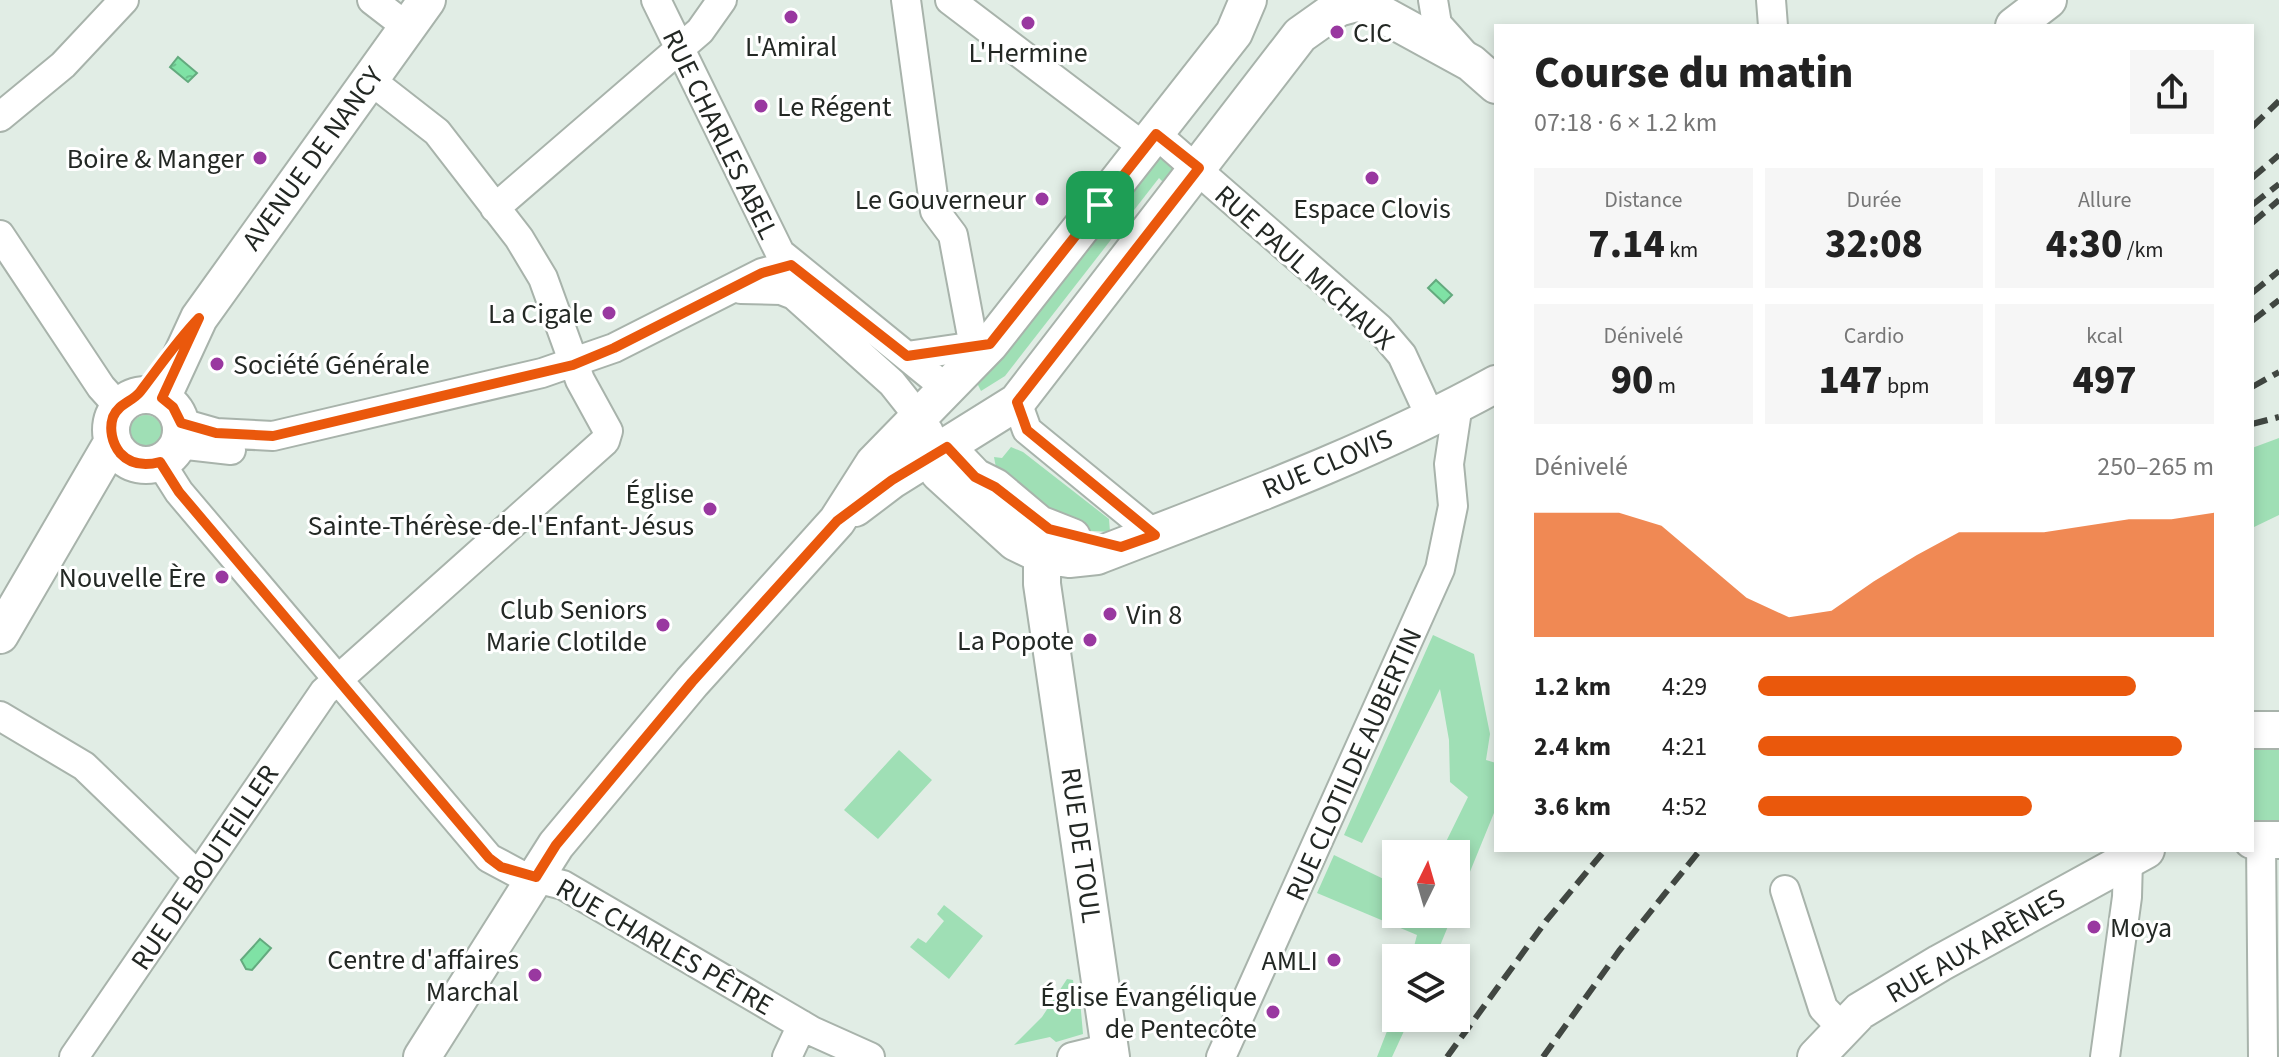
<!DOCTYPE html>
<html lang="fr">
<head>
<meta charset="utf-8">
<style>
  body { margin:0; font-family:"Source Sans 3",sans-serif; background:#f6f6f6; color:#222; height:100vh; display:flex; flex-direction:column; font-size:30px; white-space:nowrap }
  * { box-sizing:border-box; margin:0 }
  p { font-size:26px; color:#767676 }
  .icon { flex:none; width:44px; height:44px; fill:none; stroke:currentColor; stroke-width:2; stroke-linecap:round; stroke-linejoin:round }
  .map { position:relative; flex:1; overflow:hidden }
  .sheet { position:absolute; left:1494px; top:24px; width:760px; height:828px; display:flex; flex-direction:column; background:#fff; border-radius:0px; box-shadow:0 4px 12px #0003 }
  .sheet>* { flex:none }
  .needle { width:52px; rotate:5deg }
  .controls { position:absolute; left:1382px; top:840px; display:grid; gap:16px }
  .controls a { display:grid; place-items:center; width:88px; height:88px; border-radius:0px; background:#fff; box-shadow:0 4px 12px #0003; font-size:40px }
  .pin { position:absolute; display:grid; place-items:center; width:68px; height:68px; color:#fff; margin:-34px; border-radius:16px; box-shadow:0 4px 12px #0006 }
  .round { display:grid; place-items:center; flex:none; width:84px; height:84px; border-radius:0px; background:#f6f6f6 }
  .head { display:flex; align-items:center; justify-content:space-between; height:136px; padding:0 40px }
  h1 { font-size:44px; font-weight:800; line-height:60px }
  .metrics { display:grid; grid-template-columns:repeat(3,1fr); gap:12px; height:136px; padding:8px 40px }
  .metrics div { display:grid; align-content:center; border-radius:0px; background:#f6f6f6; text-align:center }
  .metrics b { font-size:40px; font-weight:800 }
  .metrics small { font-size:22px; font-weight:400 }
  .metrics p { font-size:22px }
  .chart { height:224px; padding:16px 40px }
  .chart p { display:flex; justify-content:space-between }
  .chart svg { width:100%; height:144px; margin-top:8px; fill:#ea580c; opacity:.7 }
  ul { padding:0 40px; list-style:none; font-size:26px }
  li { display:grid; grid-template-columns:128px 96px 1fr; align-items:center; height:60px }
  li i { height:20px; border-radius:10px; background:#ea580c }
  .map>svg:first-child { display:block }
  .grass { fill:#9fdfb5 }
  .water { fill:url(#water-ripples); stroke:#63aa7e; stroke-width:2 }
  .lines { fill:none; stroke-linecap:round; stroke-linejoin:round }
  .minor-casing { stroke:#a8b3ab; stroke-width:32 }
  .major-casing { stroke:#a8b3ab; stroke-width:40 }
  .minor { stroke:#fff; stroke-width:28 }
  .major { stroke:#fff; stroke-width:36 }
  .rail { stroke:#414742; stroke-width:6; stroke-dasharray:16 8; stroke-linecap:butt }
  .route-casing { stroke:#fff; stroke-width:16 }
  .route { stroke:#ea580c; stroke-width:10 }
  .poi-dot { fill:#9938a0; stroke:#fff; stroke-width:3 }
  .labels { text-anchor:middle; stroke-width:6; stroke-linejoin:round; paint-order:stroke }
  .poi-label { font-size:28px; fill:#232824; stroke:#fff; text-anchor:end }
  .street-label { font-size:28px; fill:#232824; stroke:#fff }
</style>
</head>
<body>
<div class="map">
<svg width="2279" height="1057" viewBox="0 0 2279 1057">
  <defs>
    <pattern id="water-ripples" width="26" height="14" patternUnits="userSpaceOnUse" patternTransform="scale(2)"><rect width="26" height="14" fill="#7fe2a5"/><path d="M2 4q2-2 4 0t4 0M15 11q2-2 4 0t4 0" fill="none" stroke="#6dc28e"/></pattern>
  </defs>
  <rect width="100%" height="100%" fill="#e1ede5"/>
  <path class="grass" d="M1157 151 1175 168 1164 183 1159 178 1005 376 981 391 977 383Z
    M130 431a16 16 0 1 1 32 0a16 16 0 1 1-32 0Z
    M2279 438V515L2252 528V448Z
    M1011 447 1023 452 1109 519 1110 532 1076 530 997 473 994 457 1002 458Z
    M1433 635 1474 654 1490 734 1486 760 1496 763V808L1456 906V854H1440L1468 797 1450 782 1449 740 1440 689 1362 843 1344 835Z
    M2279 744V824L2252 823V745Z
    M899 750 932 780 878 839 844 810Z
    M1334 855 1396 885V914H1453L1435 958H1411L1417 935 1317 893Z
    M944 905 983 936 949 979 910 947 918 938 926 943 944 921 937 914Z
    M1067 979 1073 980 1074 988H1079L1083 1034 1056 1042 1050 1037 1014 1045 1042 1017Z
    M1396 1008V1018H1410L1392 1057H1377Z"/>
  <path class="water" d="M178 57 197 73 188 82 170 67Z
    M1436 280 1452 295 1444 303 1428 288Z
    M260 939 271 948 252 970 246 969 241 960Z"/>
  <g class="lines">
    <g class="minor-casing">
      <path id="minor" d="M372 0 407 27
        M656 0 780 253 947 389
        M906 0 935 211 953 235 974 347
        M950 0 1145 148
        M1433 0 1437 24 1463 53
        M1771 0 1773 26
        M0 117 63 65 124 0
        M1156 134 1379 328 1402 355 1431 418
        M495 208 700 31 722 0
        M0 235 101 387 119 407
        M741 289 781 290 794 295 892 383 919 417
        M907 356 990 344
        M1017 402 1027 430 1155 535
        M181 423 216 433 273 436 542 373 614 348 762 273 791 265
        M178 444 231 450
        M160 462 179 492 489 858 519 874 563 885 812 1031 870 1057
        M0 716 84 766 198 876
        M2261 842 2263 1057
        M1785 890 1823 1008 1841 1027
        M74 1057 324 692 605 441 608 431 580 380 543 278 519 238 437 132 369 79
        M787 1057 802 1025
        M1072 1057 1109 1048
        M1221 1057 1440 569 1453 506 1449 464 1458 404
        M2105 1057 2127 897 2128 859"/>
    </g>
    <g class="major-casing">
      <path id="major" d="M1356 0 1471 63 1496 85
        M2014 26 2048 0
        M111 430a35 35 0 1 1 70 0a35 35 0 1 1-70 0Z
        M162 398 199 318 427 0
        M925 433 939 473 1015 542 1042 555 1069 559 1097 556C1231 504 1369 454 1496 384
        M952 453 975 477 995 487 1039 524 1072 537
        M855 508 892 480 1017 402 1300 35 1338 8 1360 2
        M1049 529 1042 555V584L1111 1057
        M0 635 113 441
        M2252 730H2279
        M2252 840H2279
        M422 1057 556 845 692 682 837 521 874 463 990 344 1234 33 1248 0
        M1816 1057 1860 1011 1940 963 2146 850"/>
    </g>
    <use href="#minor" class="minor"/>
    <use href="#major" class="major"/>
    <path class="rail" d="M2252 127 2279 101
      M2252 178 2279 155
      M2252 205 2279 184
      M2252 223 2279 200
      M2252 293 2279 271
      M2252 321 2279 300
      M2252 387 2279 372
      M2252 424 2279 417
      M1447 1057 1546 921 1605 850
      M1543 1057 1619 951 1700 850"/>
  </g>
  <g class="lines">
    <g class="route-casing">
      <path id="route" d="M1156 134 1199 168 1017 402 1027 430 1155 535 1121 547 1049 529 995 487 975 477 947 447 892 480 837 521 692 682 556 845 536 877 501 867 489 858 179 492 160 462C145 466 131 465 120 453 112 443 109 429 113 417 119 403 132 402 140 392 160 366 176 342 199 318L162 398 173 407 181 423 216 433 273 436 573 365 614 348 762 273 791 265 907 356 990 344Z"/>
    </g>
    <use href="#route" class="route"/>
  </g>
  <g class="poi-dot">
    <circle cx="791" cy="17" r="8"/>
    <circle cx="1028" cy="23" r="8"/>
    <circle cx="1337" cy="32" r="8"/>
    <circle cx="761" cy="106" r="8"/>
    <circle cx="260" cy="158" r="8"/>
    <circle cx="1372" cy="178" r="8"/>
    <circle cx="1042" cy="199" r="8"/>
    <circle cx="609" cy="313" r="8"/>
    <circle cx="217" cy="364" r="8"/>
    <circle cx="710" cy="509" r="8"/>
    <circle cx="222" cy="577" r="8"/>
    <circle cx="1110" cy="614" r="8"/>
    <circle cx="663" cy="625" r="8"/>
    <circle cx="1090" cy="640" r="8"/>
    <circle cx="2094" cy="927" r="8"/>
    <circle cx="1334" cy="960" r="8"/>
    <circle cx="535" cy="975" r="8"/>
    <circle cx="1273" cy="1012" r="8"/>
  </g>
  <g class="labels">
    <g class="poi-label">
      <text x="1353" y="42" text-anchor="start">CIC</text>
      <text x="791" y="56" text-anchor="middle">L'Amiral</text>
      <text x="1028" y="62" text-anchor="middle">L'Hermine</text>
      <text x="777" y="116" text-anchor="start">Le Régent</text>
      <text x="244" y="168">Boire &amp; Manger</text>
      <text x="1026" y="209">Le Gouverneur</text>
      <text x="1372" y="218" text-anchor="middle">Espace Clovis</text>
      <text x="593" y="323">La Cigale</text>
      <text x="233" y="374" text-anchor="start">Société Générale</text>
      <text x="694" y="503">Église<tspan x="694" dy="32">Sainte-Thérèse-de-l'Enfant-Jésus</tspan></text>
      <text x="206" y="587">Nouvelle Ère</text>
      <text x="647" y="619">Club Seniors<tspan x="647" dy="32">Marie Clotilde</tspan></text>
      <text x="1126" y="624" text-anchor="start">Vin 8</text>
      <text x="1074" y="650">La Popote</text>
      <text x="2110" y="937" text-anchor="start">Moya</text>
      <text x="519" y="969">Centre d'affaires<tspan x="519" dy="32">Marchal</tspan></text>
      <text x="1318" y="970">AMLI</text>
      <text x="1257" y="1006">Église Évangélique<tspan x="1257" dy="32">de Pentecôte</tspan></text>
    </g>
    <g class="street-label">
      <text transform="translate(721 134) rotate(64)" y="10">RUE CHARLES ABEL</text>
      <text transform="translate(312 158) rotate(-54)" y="10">AVENUE DE NANCY</text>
      <text transform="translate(1305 267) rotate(42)" y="10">RUE PAUL MICHAUX</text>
      <text transform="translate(1327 463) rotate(-23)" y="10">RUE CLOVIS</text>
      <text transform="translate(1353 764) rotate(-66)" y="10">RUE CLOTILDE AUBERTIN</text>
      <text transform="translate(1082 845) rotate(82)" y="10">RUE DE TOUL</text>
      <text transform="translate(204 867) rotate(-56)" y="10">RUE DE BOUTEILLER</text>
      <text transform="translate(1975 945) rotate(-30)" y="10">RUE AUX ARÈNES</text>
      <text transform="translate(665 946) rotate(30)" y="10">RUE CHARLES PÊTRE</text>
    </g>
  </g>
</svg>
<div class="controls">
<a><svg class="needle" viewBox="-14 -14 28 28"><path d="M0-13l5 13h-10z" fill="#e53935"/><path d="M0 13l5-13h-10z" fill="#767676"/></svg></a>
<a><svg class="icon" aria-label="layers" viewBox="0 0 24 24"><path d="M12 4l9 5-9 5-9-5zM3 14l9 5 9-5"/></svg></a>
</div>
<div class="pin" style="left:1100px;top:205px;background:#1e9e55"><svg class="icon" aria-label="arrive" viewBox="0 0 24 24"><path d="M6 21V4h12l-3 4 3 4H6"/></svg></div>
<section class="sheet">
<div class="head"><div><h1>Course du matin</h1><p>07:18 · 6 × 1.2 km</p></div><a class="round"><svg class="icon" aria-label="share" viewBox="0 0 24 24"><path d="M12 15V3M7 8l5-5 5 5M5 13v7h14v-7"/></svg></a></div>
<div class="metrics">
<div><p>Distance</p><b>7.14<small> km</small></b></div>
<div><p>Durée</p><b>32:08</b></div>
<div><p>Allure</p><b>4:30<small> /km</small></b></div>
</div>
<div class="metrics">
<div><p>Dénivelé</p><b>90<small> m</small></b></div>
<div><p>Cardio</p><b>147<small> bpm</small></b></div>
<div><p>kcal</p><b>497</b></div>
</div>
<div class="chart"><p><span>Dénivelé</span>250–265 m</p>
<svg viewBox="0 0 160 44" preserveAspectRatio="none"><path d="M0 44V6L10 6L20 6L30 10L40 21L50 32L60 38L70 36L80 27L90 19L100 12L110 12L120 12L130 10L140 8L150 8L160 6V44z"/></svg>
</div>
<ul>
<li><b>1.2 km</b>4:29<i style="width:83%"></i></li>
<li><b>2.4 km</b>4:21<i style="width:93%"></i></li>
<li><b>3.6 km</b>4:52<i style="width:60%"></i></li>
</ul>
</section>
</div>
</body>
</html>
